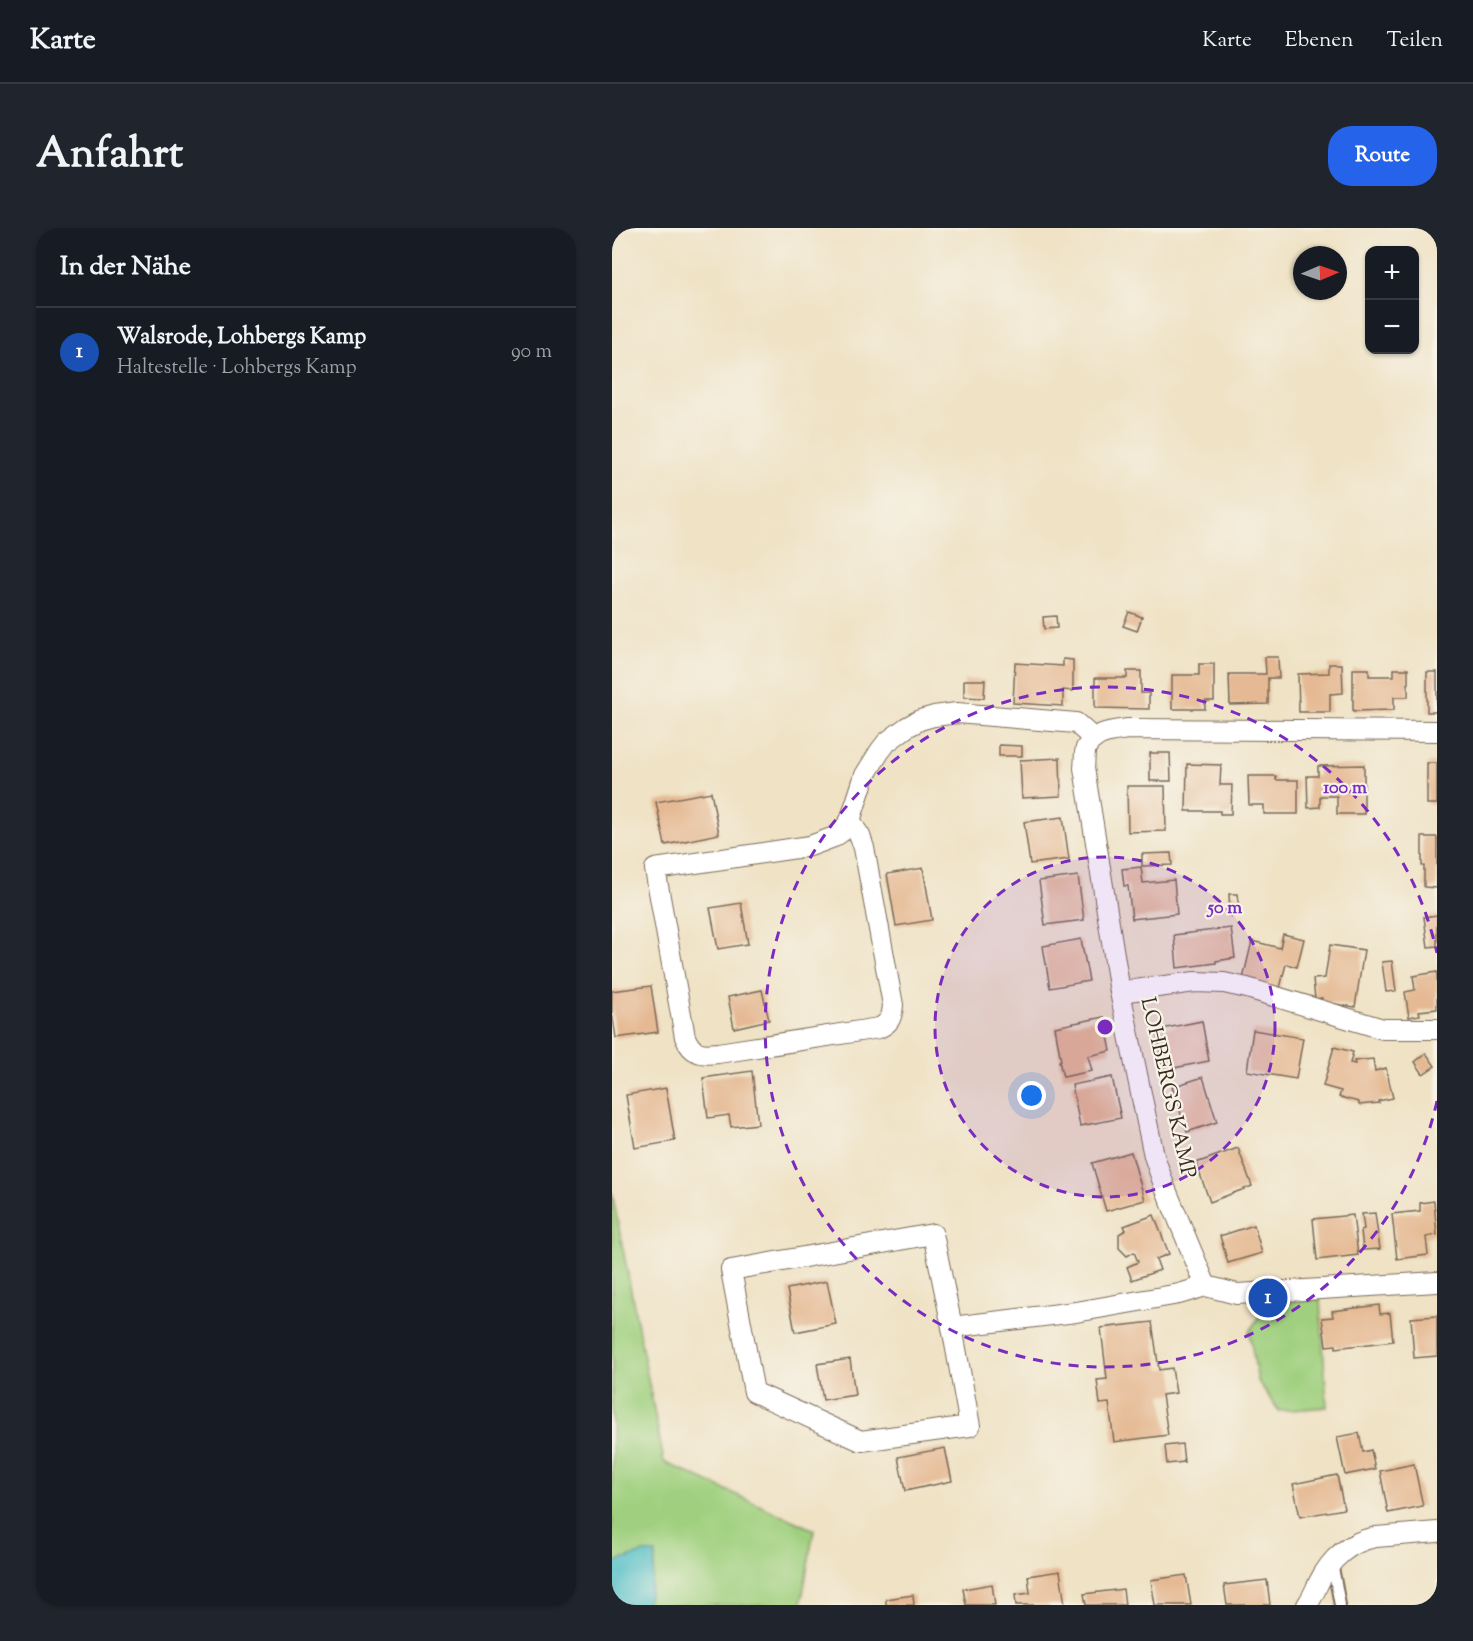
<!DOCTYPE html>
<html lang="de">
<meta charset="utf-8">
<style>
:root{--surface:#171b24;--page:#20242c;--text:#f1f3f6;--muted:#9ea1a6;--line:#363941;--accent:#2563eb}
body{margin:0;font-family:"Sorts Mill Goudy",serif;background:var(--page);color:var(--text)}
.controls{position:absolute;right:18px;top:18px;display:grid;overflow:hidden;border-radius:12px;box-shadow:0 2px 4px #0004}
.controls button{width:54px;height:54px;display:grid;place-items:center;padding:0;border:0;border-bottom:2px solid var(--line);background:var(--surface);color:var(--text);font:30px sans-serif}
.compass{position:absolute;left:681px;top:18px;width:54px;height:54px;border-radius:50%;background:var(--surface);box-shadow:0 2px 4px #0004;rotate:88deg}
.you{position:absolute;left:420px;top:868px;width:21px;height:21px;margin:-15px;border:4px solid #fff;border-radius:50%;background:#1a73e8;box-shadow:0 0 0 9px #1a73e833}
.badge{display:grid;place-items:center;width:39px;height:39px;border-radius:50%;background:var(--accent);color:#fff;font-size:20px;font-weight:700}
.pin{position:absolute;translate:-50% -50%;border:3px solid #fff;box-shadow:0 2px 6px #0006}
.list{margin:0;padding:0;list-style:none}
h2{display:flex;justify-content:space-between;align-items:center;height:78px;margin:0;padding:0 24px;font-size:26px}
h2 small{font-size:20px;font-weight:400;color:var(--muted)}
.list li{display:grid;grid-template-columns:39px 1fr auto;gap:18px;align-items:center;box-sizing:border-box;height:90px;padding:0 24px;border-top:2px solid var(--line)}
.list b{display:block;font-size:22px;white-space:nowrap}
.list p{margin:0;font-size:20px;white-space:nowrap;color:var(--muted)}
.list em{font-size:20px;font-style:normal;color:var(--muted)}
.map{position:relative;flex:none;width:825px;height:1377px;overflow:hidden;border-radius:24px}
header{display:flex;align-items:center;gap:36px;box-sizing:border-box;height:84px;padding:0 30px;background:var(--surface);border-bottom:2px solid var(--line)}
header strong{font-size:28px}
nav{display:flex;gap:33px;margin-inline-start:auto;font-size:21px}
.intro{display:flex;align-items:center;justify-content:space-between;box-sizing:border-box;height:144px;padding:0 36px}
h1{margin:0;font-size:42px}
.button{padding:15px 27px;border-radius:24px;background:var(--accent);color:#fff;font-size:21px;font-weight:700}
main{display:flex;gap:36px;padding:0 36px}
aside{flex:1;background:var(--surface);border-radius:24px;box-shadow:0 2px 4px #0004}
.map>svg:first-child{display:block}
.green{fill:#a0d07f;stroke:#6e7d4e;stroke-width:1.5}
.water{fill:#50bec6;stroke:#467472;stroke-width:1.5}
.building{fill:#e5b993}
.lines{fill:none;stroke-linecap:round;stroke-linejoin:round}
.lane-casing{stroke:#7a6a58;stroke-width:14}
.street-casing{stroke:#7a6a58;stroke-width:22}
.lane{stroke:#fff;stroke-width:10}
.street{stroke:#fff;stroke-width:20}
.ring{fill:none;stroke:#7b2cbf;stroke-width:3;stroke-dasharray:10 8}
.labels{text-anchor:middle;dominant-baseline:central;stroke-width:4.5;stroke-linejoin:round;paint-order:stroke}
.street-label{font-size:21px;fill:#3b2a1e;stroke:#f7f3e8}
.centre{fill:#7b2cbf;stroke:#f7f3e8;stroke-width:3}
.ring-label{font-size:18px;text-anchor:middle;font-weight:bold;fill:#7b2cbf;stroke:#f7f3e8;stroke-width:4.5;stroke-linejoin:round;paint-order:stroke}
</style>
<header>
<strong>Karte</strong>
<nav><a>Karte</a><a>Ebenen</a><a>Teilen</a></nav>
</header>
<div class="intro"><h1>Anfahrt</h1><a class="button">Route</a></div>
<main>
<aside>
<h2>In der Nähe<small></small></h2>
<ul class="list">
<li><span class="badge" style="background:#1a4fb4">1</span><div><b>Walsrode, Lohbergs Kamp</b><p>Haltestelle · Lohbergs Kamp</p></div><em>90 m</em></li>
</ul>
</aside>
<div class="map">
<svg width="825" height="1377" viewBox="0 0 825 1377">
<rect width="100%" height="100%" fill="#f7f3e8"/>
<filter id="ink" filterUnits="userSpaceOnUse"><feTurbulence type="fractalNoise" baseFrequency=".0167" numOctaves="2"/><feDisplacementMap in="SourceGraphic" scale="12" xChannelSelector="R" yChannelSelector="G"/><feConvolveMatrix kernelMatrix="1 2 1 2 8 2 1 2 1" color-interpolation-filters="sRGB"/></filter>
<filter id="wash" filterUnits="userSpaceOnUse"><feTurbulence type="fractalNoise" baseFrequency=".008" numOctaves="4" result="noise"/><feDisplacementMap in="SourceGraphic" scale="24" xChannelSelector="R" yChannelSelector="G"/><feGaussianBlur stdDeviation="1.35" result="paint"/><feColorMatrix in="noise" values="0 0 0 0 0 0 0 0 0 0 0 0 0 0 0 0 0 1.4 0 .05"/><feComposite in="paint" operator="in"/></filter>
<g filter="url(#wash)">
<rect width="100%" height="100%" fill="#efe2c5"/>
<g class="green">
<path d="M 0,964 L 52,1234 L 202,1302 L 189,1377 L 0,1377 Z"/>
<path d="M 708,1071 L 715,1179 L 667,1183 L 646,1153 L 637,1104 L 655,1076 Z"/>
</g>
<path class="water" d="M 31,1325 L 44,1325 C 41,1342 40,1360 34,1377 L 0,1377 L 0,1335 Z"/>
<g id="blocks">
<g class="building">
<path d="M 517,384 L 530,389 L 525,403 L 511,398 Z"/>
<path d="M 444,388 L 445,400 L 432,401 L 431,389 Z"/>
<path d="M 653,429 L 666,429 L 667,450 L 656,450 L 656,476 L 618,477 L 617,446 L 654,446 Z"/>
<path d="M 451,431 L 461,432 L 461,463 L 451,462 L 451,478 L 401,475 L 403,435 L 451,438 Z"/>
<path d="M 587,436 L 602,436 L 602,473 L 593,473 L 593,481 L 560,481 L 560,447 L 587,447 Z"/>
<path d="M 717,436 L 730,436 L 731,465 L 718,466 L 718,484 L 687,484 L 686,446 L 717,445 Z"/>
<path d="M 741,441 L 757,441 L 757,448 L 782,448 L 782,441 L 796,441 L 796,469 L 782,469 L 782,482 L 741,483 Z"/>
<path d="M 515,443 L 529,443 L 529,465 L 537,465 L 537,481 L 483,480 L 483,450 L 515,450 Z"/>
<rect x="815" y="444" width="10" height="40"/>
<path d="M 352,452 L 373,452 L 372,470 L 352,469 Z"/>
<path d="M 387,517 L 410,518 L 410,528 L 387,528 Z"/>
<path d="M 538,525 L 558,525 L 559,553 L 538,553 Z"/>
<path d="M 448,530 L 449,568 L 410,570 L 408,532 Z"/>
<rect x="815" y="535" width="10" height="41"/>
<path d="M 575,536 L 609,537 L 608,557 L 620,557 L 619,586 L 608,586 L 608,583 L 574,583 Z"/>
<path d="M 752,537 L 752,586 L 725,586 L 725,568 L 708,568 L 708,579 L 696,580 L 695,548 L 706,548 L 706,538 Z"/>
<path d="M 636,548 L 664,548 L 664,552 L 686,552 L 686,586 L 652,586 L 652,577 L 637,577 Z"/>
<path d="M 515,558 L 553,558 L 554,603 L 516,604 Z"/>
<path d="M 99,564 L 107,606 L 53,617 L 44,574 Z"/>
<path d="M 451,589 L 457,631 L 418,636 L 412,594 Z"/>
<path d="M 810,609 L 825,609 L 825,660 L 812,659 L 812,638 L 810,638 Z"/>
<path d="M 559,625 L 560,637 L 530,638 L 530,626 Z"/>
<path d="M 529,639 L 531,655 L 562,652 L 565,686 L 520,691 L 516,658 L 512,658 L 510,641 Z"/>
<path d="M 311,640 L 320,692 L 284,698 L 275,646 Z"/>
<path d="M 466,648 L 472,692 L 433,697 L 427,653 Z"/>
<path d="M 617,666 L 625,666 L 627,681 L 618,682 Z"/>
<path d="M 129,675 L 136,716 L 106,721 L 98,680 Z"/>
<path d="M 825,687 L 825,718 L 816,719 L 812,689 Z"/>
<path d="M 619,700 L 623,730 L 604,733 L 604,735 L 565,740 L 562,707 Z"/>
<path d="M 671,706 L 692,711 L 685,739 L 674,736 L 668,760 L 631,751 L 640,713 L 668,720 Z"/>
<path d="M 469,711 L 477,753 L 438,760 L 431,718 Z"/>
<path d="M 718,717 L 752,722 L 743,779 L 709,774 L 710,770 L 703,771 L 701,751 L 713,750 Z"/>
<path d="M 780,733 L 784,763 L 774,764 L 770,734 Z"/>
<path d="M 825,744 L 825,781 L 807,783 L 808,787 L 797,789 L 793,764 L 803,762 L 801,748 Z"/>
<path d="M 39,758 L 46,804 L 4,810 L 0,783 L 0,763 Z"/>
<path d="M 150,762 L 157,792 L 122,800 L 116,769 Z"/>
<path d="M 492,789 L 499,823 L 476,828 L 480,843 L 451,849 L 447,833 L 449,833 L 443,799 Z"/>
<path d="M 590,793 L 597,833 L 552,842 L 544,802 Z"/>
<path d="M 641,802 L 691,810 L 684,851 L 635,843 Z"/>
<path d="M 722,819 L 741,824 L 738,835 L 743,836 L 742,833 L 761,831 L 763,843 L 774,840 L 781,870 L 766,873 L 767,875 L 747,877 L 747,874 L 727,869 L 729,863 L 711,858 Z"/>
<path d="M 814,825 L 823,838 L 811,846 L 803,834 Z"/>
<path d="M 140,843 L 146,896 L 119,899 L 117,887 L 96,890 L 91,850 Z"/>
<path d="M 500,849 L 509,890 L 468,898 L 460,857 Z"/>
<path d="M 591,849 L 605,894 L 575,904 L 560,859 Z"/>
<path d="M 54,860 L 63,913 L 23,920 L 14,867 Z"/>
<path d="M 626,920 L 640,958 L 598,974 L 584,935 Z"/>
<path d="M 519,924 L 533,972 L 494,983 L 480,935 Z"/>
<path d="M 822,973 L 825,1007 L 814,1009 L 816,1027 L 785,1031 L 780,986 L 808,983 L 808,975 Z"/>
<path d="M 763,985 L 768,1021 L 751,1022 L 749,1002 L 752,1001 L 750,986 Z"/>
<path d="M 542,987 L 557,1026 L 544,1031 L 548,1042 L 520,1052 L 515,1039 L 526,1034 L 522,1024 L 515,1028 L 507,1020 L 507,1006 L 514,1002 L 512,998 Z"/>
<path d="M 741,987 L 746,1027 L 705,1032 L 701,991 Z"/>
<path d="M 642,997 L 650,1025 L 616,1035 L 608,1008 Z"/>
<path d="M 215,1053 L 224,1096 L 183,1104 L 175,1061 Z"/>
<path d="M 767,1077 L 768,1086 L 778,1085 L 781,1113 L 724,1120 L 724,1117 L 714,1118 L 710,1090 L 721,1089 L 720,1083 Z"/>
<path d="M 825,1088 L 825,1128 L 802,1130 L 799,1090 Z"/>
<path d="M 540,1094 L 547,1142 L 560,1140 L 564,1165 L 550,1167 L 556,1207 L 502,1214 L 497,1175 L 488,1176 L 485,1152 L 495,1151 L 489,1100 Z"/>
<path d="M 238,1131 L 243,1167 L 211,1172 L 205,1136 Z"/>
<path d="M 747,1205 L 751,1224 L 759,1222 L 763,1241 L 733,1247 L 725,1209 Z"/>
<path d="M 570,1216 L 572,1234 L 555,1236 L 553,1218 Z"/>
<path d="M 333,1220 L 340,1253 L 293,1263 L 286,1229 Z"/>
<path d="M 802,1236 L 811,1278 L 776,1285 L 768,1243 Z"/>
<path d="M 725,1247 L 732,1281 L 688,1289 L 681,1256 Z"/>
<path d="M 448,1343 L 453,1377 L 404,1377 L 403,1367 L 418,1365 L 416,1348 Z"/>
<path d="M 574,1347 L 579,1377 L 543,1377 L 539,1352 Z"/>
<path d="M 655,1352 L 658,1377 L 615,1377 L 612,1357 Z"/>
<path d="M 380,1356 L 383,1377 L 354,1377 L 351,1361 Z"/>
<path d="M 511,1361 L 513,1377 L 474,1377 L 472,1366 Z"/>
<path d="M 301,1367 L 302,1377 L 274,1377 L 274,1371 Z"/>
</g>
</g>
</g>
<g filter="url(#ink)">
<use href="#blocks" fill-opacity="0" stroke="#7a6a58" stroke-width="1.5"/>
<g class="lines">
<defs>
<path id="lane" d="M 720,1334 L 728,1377"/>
<g id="street">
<path d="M 238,593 L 248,608 L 252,620 L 281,777 C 280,789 278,795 267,800 L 106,825 C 89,827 80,826 73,809 L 43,641 L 198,618 L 222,609 L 229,604 L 238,593 L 253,547 L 268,523 L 275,514 L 295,499 L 308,492 L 322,488 L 345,485 L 464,495 L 482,511"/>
<path d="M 508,764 L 583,754 L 612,755 L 635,760 L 771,801 L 825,801"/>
<path d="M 321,1006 L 340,1099 L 358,1198 L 249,1213 L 142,1164 L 119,1042 Z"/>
<path d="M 594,1058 L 552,957 L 542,928 L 508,764 L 472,540 C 473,534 472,525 474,520 C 482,504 501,503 516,501 L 825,503"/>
<path d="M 594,1058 L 625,1066 L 825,1054"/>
<path d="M 340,1099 L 464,1084 L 567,1066 L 594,1058"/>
<path d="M 695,1377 C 700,1370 703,1363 706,1356 C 718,1331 737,1314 764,1309 L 825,1304"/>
</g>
</defs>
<use href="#lane" class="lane-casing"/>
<use href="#street" class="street-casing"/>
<use href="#lane" class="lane"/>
<use href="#street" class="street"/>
</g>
</g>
<circle cx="493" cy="799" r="170" fill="#7b2cbf" fill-opacity=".12"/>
<g class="ring">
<circle cx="493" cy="799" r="170"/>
<path d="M825 873A340 340 0 1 1 825 725"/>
</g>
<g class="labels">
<g class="street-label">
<text transform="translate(555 860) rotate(77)">LOHBERGS KAMP</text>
</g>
</g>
<circle cx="493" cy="799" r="9" class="centre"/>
<g class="ring-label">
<text x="733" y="565">100 m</text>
<text x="613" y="685">50 m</text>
</g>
</svg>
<div class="controls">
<button>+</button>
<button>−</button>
</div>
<svg class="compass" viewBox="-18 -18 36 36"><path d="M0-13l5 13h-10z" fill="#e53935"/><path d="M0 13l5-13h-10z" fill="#9ea1a6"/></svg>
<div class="you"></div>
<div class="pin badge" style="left:656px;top:1070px;background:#1a4fb4">1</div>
</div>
</main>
